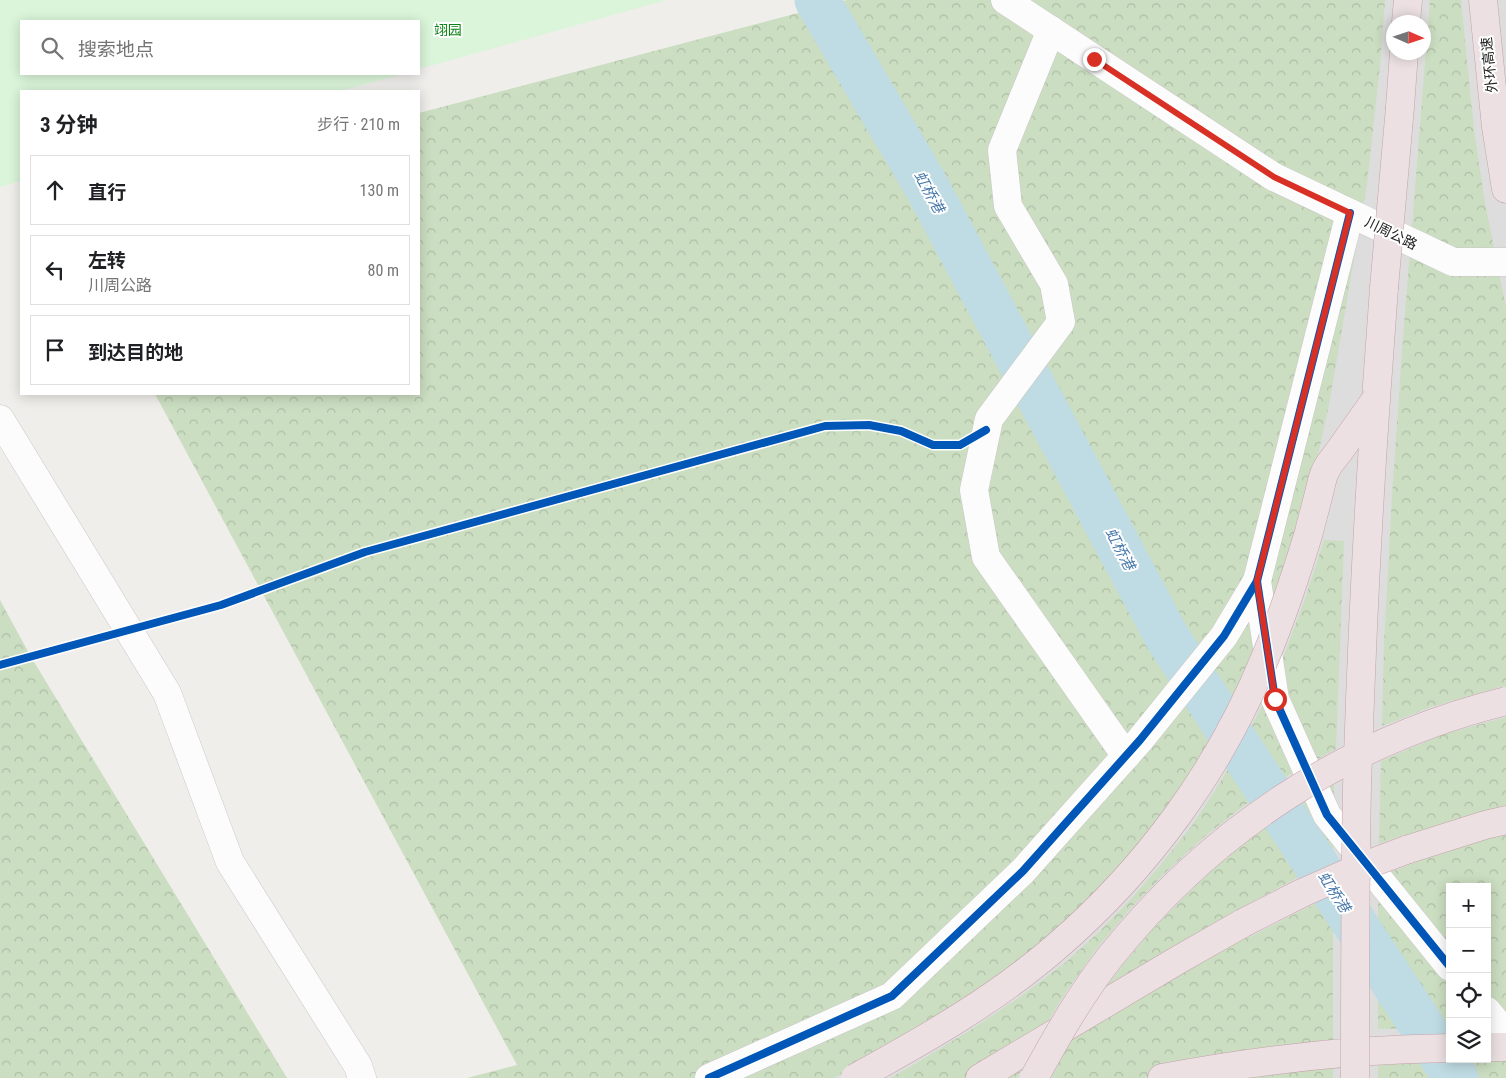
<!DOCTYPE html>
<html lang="zh">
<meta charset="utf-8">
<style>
:root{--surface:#fff;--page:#f2f2f2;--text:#202124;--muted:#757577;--line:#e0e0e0}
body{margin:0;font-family:"Roboto Condensed","Noto Sans SC",sans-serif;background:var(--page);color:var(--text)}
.controls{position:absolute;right:15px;bottom:15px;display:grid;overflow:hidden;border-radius:0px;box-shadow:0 2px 12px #0003}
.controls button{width:45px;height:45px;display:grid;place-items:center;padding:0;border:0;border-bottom:1px solid var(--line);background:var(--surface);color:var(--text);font:25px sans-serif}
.compass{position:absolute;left:1386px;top:15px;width:45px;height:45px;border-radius:50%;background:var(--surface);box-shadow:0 2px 12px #0003;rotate:93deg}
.stop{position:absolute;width:15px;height:15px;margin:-11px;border:4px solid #d93025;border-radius:50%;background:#fff}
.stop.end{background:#d93025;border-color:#fff;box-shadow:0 1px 5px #0008}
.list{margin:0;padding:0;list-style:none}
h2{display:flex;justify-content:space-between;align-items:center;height:65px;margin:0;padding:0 20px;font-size:21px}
h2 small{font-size:16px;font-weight:400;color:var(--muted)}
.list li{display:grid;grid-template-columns:32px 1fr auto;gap:15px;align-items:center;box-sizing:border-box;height:70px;margin:0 10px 10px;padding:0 10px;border:1px solid var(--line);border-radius:0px}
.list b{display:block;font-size:19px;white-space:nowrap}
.list p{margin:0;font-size:16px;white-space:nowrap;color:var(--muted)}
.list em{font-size:16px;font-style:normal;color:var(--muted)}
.icon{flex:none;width:28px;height:28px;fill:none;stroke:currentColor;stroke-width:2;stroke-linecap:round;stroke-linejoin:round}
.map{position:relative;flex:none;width:1506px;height:1078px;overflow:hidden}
.search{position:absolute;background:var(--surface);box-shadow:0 2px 12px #0003;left:20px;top:20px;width:400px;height:55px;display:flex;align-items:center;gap:12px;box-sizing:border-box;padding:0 18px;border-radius:0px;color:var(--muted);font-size:19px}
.panel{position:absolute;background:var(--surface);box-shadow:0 2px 12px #0003;left:20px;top:90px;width:400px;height:305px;border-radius:0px}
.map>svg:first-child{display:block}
.forest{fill:url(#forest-crowns);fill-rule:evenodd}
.park{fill:#daf5da}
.pier{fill:#dedddd;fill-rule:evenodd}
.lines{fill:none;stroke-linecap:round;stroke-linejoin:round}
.river{stroke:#bfdbe3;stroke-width:45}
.minor-casing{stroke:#c9c8c7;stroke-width:29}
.highway-casing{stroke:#c5a2ac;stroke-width:29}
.minor{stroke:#fdfcfc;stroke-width:28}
.highway{stroke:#ece0e2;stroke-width:28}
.highway-bridge-casing{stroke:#c5a2ac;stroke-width:29;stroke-linecap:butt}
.highway-bridge{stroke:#ece0e2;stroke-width:28}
.cycleway-casing{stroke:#fff;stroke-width:11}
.cycleway{stroke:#0057b8;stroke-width:8}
.route{stroke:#d93025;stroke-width:6}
.labels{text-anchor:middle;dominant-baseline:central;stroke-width:4;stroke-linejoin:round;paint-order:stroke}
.park-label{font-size:14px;fill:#0c8416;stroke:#fff}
.street-label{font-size:14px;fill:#222;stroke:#fff}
.water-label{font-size:15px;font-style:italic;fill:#4a7aab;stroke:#fff}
</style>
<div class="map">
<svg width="1506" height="1078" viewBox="0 0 1506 1078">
<defs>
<pattern id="forest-crowns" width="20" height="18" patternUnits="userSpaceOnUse" patternTransform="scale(1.25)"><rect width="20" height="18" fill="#cbdec1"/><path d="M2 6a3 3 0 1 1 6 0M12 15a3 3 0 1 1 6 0" fill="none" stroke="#aebea6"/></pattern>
</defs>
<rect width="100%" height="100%" fill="#f0eeeb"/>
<g class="forest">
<path d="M 847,0 L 1506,0 L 1506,1078 L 467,1078 L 517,1065 L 155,394 L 419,394 L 419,113 ZM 1394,22 L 1424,22 L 1424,52 L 1394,52 ZM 1450,887 L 1487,887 L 1487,1059 L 1450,1059 Z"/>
<path d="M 0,600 L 31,657 L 287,1078 L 0,1078 Z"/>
</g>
<path class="park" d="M 0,0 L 667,0 L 419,69 L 419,21 L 21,21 L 21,74 L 403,74 L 340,91 L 21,91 L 21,181 L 0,187 Z"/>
<g class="pier">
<path d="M 1385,0 L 1430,0 L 1402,351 L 1392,497 L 1384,643 L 1382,726 L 1431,707 L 1503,686 L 1506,701 L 1506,717 L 1441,735 L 1381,761 L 1379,844 L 1401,836 L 1411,864 L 1378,877 L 1378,1029 L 1450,1027 L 1450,1057 L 1378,1060 L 1378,1078 L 1333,1078 L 1333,896 L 1308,907 L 1250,937 L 1237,910 L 1295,879 L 1333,863 L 1334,784 L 1305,801 L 1263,829 L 1223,860 L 1186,895 L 1152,930 L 1121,967 L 1093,1006 L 1067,1048 L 1051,1078 L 1017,1078 L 1041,1032 L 1068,989 L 1097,948 L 1130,909 L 1165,873 L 1204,837 L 1245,805 L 1289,775 L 1336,749 L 1344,541 L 1324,540 L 1304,602 L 1280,666 L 1261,708 L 1240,749 L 1216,789 L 1191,827 L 1162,863 L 1132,898 L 1100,931 L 1066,962 L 1020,997 L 972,1029 L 913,1065 L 890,1078 L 834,1078 L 900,1042 L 1004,976 L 1113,880 L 1194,774 L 1256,656 L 1315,469 L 1329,405 L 1367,184 L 1380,66 ZM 1394,22 L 1424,22 L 1424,52 L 1394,52 Z"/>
<path d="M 1461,0 L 1506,0 L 1506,307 L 1485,203 L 1474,130 Z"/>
</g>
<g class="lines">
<path class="river" d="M 817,0 L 928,189 L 1167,637 L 1456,1078"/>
<defs>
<g id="minor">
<path d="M 1005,0 L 1274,177 L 1453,262 L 1506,262"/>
<path d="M 1051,30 L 1002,150 L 1008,206 L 1054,284 L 1061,322 L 989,419 L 974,490 L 986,557 L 1126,756"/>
<path d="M 1350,213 L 1257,581 L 1275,699 L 1327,815 L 1450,967"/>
<path d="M 0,419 L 167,693 L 230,862 L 358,1066 L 362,1078"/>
<path d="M 1487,1011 L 1506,1034"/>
<path d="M 709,1078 L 892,996 L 1023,871 L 1140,740 L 1224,636 L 1257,581"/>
</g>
<g id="highway">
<path d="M 1483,0 L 1496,127 L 1506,189"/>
<path d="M 1406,22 L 1408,0"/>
<path d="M 1400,107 L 1404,52"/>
<path d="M 1376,399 L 1384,288"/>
<path d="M 1406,850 L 1485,825 L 1506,820"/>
<path d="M 1487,1047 L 1506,1047"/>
<path d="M 980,1078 L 1178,960 L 1243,923"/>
<path d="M 1162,1078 C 1257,1060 1353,1049 1450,1048"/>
</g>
</defs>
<use href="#minor" class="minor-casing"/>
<use href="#highway" class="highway-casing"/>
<use href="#minor" class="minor"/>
<use href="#highway" class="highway"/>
<defs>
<g id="highway-bridge">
<path d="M 1384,288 L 1400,107"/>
<path d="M 1243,923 L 1302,893 L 1361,867 L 1406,850"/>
<path d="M 855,1078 C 924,1040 995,1000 1056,947 C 1147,869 1220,769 1265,658 C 1282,617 1296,575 1309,532 C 1312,519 1316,506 1319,493 C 1321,486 1322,478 1325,472 C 1328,464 1335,457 1340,450 C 1352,433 1364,416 1376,399"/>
<path d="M 1034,1078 C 1057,1036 1081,994 1110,957 C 1212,829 1348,740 1506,701"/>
<path d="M 1355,1078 C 1355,981 1355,884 1357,787 C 1361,658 1367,528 1376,399"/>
</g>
</defs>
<use href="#highway-bridge" class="highway-bridge-casing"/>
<use href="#highway-bridge" class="highway-bridge"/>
<defs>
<g id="cycleway">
<path d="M 1350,213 L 1257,581 L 1275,699 L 1327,815 L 1450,967"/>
<path d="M 0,665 L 221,605 L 365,552 L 825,426 L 869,425 L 901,431 L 933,445 L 960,445 L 986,430"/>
<path d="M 709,1078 L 892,996 L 1023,871 L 1140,740 L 1224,636 L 1257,581"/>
</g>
</defs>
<use href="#cycleway" class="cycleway-casing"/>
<use href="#cycleway" class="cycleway"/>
</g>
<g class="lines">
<path class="route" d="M 1094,59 L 1274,177 L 1350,213 L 1257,581 L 1275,699"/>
</g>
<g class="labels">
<g class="park-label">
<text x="448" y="30">翊园</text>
</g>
<g class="street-label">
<text transform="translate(1489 65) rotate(-96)">外环高速</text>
<text transform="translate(1391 233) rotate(26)">川周公路</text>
</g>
<g class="water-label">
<text transform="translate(929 192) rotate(61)">虹桥港</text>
<text transform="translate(1120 549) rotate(62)">虹桥港</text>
<text transform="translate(1334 892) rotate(57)">虹桥港</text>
</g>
</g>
</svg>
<div class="controls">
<button>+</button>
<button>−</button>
<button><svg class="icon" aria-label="locate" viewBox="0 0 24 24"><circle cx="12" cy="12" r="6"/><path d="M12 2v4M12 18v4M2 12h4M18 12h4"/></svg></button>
<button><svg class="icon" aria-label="layers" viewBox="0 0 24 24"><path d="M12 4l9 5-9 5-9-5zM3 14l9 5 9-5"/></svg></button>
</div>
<svg class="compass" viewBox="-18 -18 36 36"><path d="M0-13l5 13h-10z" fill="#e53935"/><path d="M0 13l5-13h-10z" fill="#757577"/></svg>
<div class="stop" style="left:1275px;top:699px"></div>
<div class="stop end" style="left:1094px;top:59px"></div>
<div class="search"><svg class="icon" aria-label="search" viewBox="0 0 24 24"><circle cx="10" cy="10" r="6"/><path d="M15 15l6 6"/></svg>搜索地点</div>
<section class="panel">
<h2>3 分钟<small>步行 · 210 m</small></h2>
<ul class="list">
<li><svg class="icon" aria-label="ahead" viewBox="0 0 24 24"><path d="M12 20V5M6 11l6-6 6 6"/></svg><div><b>直行</b></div><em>130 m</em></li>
<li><svg class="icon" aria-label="left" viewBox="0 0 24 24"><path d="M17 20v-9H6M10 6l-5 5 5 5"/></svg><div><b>左转</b><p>川周公路</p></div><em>80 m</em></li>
<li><svg class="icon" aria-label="arrive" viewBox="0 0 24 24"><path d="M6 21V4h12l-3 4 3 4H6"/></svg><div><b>到达目的地</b></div></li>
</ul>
</section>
</div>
